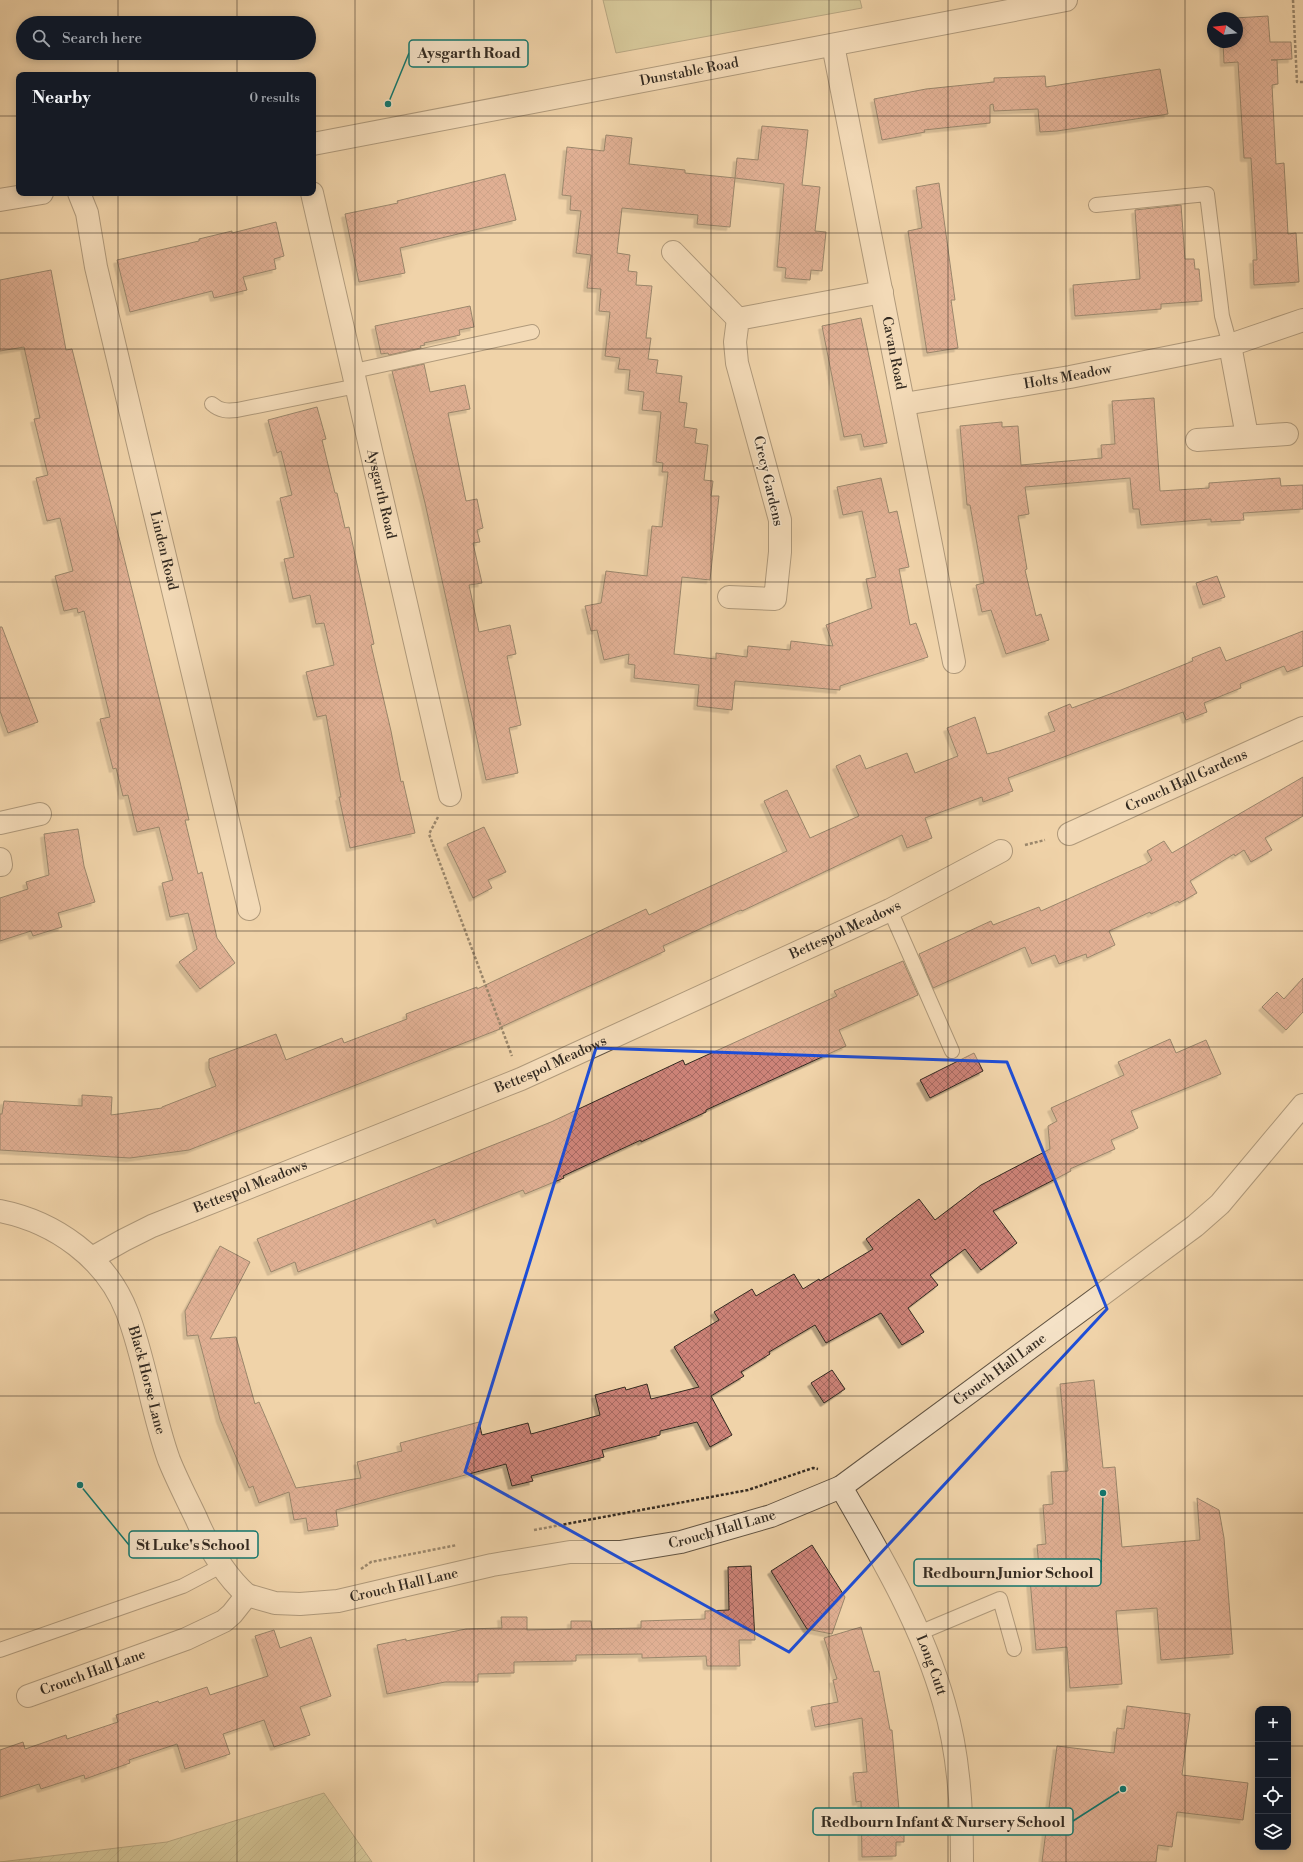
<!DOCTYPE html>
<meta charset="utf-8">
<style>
:root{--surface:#171b24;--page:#242831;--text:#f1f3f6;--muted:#9ea1a6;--line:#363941}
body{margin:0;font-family:"Libre Bodoni",serif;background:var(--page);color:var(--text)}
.controls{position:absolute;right:12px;bottom:12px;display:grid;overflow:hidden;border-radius:8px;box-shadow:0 2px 10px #0003}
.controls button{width:36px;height:36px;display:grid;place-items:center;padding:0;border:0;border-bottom:1px solid var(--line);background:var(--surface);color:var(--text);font:20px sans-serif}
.compass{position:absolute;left:1207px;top:12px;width:36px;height:36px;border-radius:50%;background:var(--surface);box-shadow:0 2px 10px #0003;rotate:285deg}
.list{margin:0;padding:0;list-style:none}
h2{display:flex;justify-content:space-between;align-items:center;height:52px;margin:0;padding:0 16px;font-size:17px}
h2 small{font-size:13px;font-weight:400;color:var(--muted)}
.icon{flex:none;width:22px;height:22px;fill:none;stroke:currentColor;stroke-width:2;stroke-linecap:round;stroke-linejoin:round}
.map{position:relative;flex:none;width:1303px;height:1862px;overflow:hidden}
.search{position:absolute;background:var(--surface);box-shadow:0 2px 10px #0003;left:16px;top:16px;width:300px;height:44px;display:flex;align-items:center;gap:10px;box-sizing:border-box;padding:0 14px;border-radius:22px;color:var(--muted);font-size:15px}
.panel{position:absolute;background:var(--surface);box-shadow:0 2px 10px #0003;left:16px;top:72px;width:300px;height:124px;border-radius:8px}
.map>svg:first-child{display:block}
.grass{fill:#b9bc89;stroke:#767355}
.garden{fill:url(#garden-furrows);stroke:#767355}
.building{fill:url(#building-cross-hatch);stroke:#332a21;filter:url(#shadow)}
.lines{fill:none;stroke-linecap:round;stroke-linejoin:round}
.lane-casing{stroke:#625443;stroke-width:16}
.street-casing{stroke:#625443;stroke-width:24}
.path{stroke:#332a21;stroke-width:2.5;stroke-dasharray:3 2;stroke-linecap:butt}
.lane{stroke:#f5e2c7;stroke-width:14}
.street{stroke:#f5e2c7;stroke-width:22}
.marked{fill:none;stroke:#1d4ed8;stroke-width:3;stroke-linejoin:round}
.grid{fill:none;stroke:#332a21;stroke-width:1;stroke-opacity:0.55}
.labels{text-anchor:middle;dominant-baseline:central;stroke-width:3;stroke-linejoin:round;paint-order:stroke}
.street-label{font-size:14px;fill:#332a21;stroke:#f5e2c7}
.leader{fill:none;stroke:#0f766e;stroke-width:1.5}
.callout-dot{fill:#0f766e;stroke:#f5e2c7;stroke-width:1.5}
.callout{fill:#f5e2c7;stroke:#0f766e;stroke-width:1.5}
.callout-label{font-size:15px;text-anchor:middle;font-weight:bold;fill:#332a21}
</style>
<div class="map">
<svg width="1303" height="1862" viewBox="0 0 1303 1862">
<defs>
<pattern id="garden-furrows" width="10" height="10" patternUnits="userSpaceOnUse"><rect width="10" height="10" fill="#b9bc89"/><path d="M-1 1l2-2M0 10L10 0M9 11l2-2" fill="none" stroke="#979970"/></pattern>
<pattern id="building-cross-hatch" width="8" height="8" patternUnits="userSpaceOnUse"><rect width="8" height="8" fill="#cd8378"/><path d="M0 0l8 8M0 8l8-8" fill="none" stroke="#a76b62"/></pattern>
<filter id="shadow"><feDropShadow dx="-3.5" dy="3.5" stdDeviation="0" flood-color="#0004"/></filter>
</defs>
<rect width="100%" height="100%" fill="#f0d3a9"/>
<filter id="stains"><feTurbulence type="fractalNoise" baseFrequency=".005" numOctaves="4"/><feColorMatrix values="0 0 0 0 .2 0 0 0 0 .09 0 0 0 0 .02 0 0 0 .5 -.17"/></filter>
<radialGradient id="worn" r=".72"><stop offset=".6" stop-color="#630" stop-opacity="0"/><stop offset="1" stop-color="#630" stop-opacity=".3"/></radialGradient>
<path class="grass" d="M 603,0 L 860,0 L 862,8 L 616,53 Z"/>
<path class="garden" d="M 324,1793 L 372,1862 L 0,1862 L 167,1842 Z"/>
<g class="building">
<path d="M 1268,16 L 1270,42 L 1291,42 L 1292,59 L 1271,60 L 1277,60 L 1278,84 L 1272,85 L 1276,164 L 1284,163 L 1288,234 L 1296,233 L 1299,282 L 1254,285 L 1253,260 L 1257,260 L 1251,158 L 1244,158 L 1238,62 L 1224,63 L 1223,42 L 1237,42 L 1237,18 L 1235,18 Z"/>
<path d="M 1160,69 L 1168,114 L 1057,131 L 1040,132 L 1038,109 L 994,111 L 993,104 L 990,105 L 990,123 L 924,130 L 925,132 L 882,140 L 874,99 L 926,89 L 994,82 L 994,78 L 1045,76 L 1046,87 Z"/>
<path d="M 762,126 L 808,130 L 802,185 L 820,187 L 815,231 L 826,232 L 822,271 L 811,270 L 810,280 L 785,278 L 786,268 L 777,267 L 784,184 L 735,178 L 737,158 L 758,160 Z"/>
<path d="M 606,135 L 632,138 L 629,164 L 685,170 L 685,173 L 735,178 L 730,227 L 697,224 L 698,215 L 622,208 L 617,253 L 630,255 L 628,271 L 637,272 L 636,285 L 652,286 L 646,338 L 651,338 L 648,359 L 658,360 L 656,373 L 682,376 L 679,402 L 687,403 L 684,427 L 697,429 L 695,443 L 708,445 L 704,480 L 713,481 L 711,496 L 719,496 L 710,580 L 682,577 L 674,654 L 716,659 L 716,653 L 747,657 L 748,646 L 790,650 L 791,641 L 833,646 L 826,625 L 872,608 L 866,579 L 876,577 L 862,511 L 843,515 L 837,487 L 881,478 L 889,513 L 897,511 L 909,567 L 899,569 L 910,625 L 916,623 L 928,657 L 840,686 L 840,690 L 735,681 L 732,710 L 697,706 L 699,685 L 634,678 L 635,665 L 628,664 L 629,654 L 604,660 L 597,630 L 591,631 L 585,606 L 601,603 L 606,571 L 647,576 L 652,526 L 662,527 L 668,472 L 662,472 L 663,463 L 656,462 L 661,412 L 642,410 L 644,392 L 628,390 L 630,370 L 618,369 L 620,358 L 605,356 L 610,312 L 599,311 L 601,289 L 587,288 L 591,255 L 576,253 L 581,211 L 570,210 L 571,196 L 562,195 L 567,147 L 604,151 Z"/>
<path d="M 505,174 L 516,220 L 400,248 L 405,273 L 359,282 L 345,214 L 398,203 L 397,201 Z"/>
<path d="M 939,183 L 955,300 L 951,300 L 958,348 L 927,353 L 908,231 L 922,228 L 916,187 Z"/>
<path d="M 1181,205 L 1185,259 L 1194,259 L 1195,269 L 1199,269 L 1202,301 L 1161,304 L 1161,309 L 1075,316 L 1073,285 L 1140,279 L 1135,210 Z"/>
<path d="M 276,222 L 284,256 L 274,259 L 276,269 L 243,277 L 247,290 L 214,298 L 212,291 L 130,312 L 117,260 L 199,241 L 199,239 L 232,231 L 232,233 Z"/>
<path d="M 51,270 L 66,350 L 72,349 L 180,782 L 189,820 L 185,820 L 198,874 L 202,872 L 217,938 L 235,963 L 200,989 L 179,962 L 197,949 L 188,913 L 170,917 L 162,883 L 173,880 L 159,827 L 137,832 L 128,795 L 123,796 L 116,768 L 113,769 L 100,719 L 110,717 L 84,611 L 78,613 L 77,608 L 64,611 L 55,576 L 73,571 L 60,518 L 47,521 L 36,478 L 48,475 L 34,419 L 40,418 L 24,347 L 0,351 L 0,280 Z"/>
<path d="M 470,306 L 474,327 L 459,330 L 460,335 L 424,343 L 425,345 L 420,346 L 421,348 L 389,355 L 388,353 L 381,354 L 375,326 Z"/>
<path d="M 861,318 L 887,443 L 864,447 L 861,434 L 844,437 L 822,326 Z"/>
<path d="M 424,364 L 430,392 L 465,385 L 470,409 L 448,413 L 466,501 L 477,499 L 483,528 L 477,530 L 480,542 L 473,543 L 482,583 L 469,585 L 479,632 L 510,625 L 516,654 L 507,656 L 521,725 L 509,728 L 518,773 L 486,780 L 425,503 L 392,371 Z"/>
<path d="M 1154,398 L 1160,491 L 1209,488 L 1209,483 L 1280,478 L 1281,486 L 1303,485 L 1303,509 L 1243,513 L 1244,520 L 1211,522 L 1211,519 L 1141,525 L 1139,509 L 1133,509 L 1130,478 L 1025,487 L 1029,514 L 1018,516 L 1027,569 L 1025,570 L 1036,616 L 1041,614 L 1049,640 L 1006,654 L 991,610 L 982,612 L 976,585 L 984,583 L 970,505 L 967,505 L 960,426 L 1002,422 L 1002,427 L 1018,426 L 1021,465 L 1102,458 L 1101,445 L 1115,444 L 1112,401 Z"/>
<path d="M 317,407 L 326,439 L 322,440 L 335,493 L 337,493 L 345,528 L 349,527 L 374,644 L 371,645 L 391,731 L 401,782 L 403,781 L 415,833 L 350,848 L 339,797 L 341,797 L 326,715 L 317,717 L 306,672 L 334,665 L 324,623 L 316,624 L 310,595 L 293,599 L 284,559 L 294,557 L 280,498 L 292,495 L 281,451 L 277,453 L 268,420 Z"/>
<path d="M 1217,576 L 1225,597 L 1203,605 L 1196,583 Z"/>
<path d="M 0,627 L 2,627 L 38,722 L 8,733 L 0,711 Z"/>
<path d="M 1303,631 L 1303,666 L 1287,672 L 1284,666 L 1240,684 L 1241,688 L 1204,703 L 1207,712 L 1186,720 L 1183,712 L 1008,778 L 1013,791 L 983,802 L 982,797 L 925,818 L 932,838 L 907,848 L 902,835 L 742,911 L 741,910 L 663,946 L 665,951 L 499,1028 L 500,1029 L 189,1150 L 130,1158 L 0,1150 L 0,1114 L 2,1114 L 4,1101 L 82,1106 L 82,1095 L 112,1097 L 111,1115 L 162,1108 L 162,1107 L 216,1086 L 209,1068 L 209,1059 L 276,1034 L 286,1060 L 342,1038 L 344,1043 L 407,1019 L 406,1014 L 477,987 L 477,989 L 646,909 L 649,915 L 685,898 L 787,851 L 764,801 L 787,790 L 810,838 L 859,816 L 836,766 L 860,755 L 866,769 L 907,753 L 915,773 L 958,756 L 947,728 L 975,717 L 987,754 L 999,751 L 1055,731 L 1048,713 L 1070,704 L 1072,708 L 1121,690 L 1193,661 L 1192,658 L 1220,647 L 1226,661 Z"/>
<path d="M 1303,777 L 1303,816 L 1265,838 L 1272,850 L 1251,862 L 1244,850 L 1235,856 L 1234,854 L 1190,881 L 1197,893 L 1179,903 L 1178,901 L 1151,914 L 1150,912 L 1109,931 L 1115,945 L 1087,958 L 1086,954 L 1059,964 L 1055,955 L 1032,964 L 1025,947 L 933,988 L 919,954 L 991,921 L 993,925 L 1039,907 L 1041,911 L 1146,864 L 1152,860 L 1147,851 L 1164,841 L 1172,853 Z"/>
<path d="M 484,827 L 506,872 L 488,880 L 492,888 L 473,898 L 447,844 Z"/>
<path d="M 78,829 L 84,866 L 95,902 L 58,913 L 62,927 L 33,936 L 31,931 L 0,941 L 0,898 L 28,889 L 26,882 L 49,875 L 44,834 Z"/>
<path d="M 903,961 L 918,995 L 839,1030 L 846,1046 L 706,1110 L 706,1112 L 641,1142 L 641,1140 L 563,1176 L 564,1178 L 525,1194 L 523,1190 L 437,1224 L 435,1219 L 298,1272 L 295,1262 L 271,1272 L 257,1239 L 551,1122 L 683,1060 L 685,1065 L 837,996 L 834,991 Z"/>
<path d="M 1303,978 L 1303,1012 L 1286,1030 L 1262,1007 L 1277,992 L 1284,999 Z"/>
<path d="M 1170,1039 L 1176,1053 L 1206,1040 L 1221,1074 L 1131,1111 L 1138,1128 L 1111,1140 L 1115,1149 L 1070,1169 L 1071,1171 L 993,1211 L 1017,1243 L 981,1270 L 965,1249 L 930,1275 L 938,1285 L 908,1308 L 924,1332 L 902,1345 L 881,1313 L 826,1343 L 815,1325 L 769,1352 L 770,1354 L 741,1372 L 744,1376 L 711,1396 L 732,1435 L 710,1447 L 697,1422 L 660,1431 L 660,1435 L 602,1450 L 604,1457 L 531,1476 L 533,1481 L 512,1486 L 506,1464 L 336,1510 L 338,1526 L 308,1531 L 306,1518 L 294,1520 L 289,1492 L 259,1503 L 253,1486 L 249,1488 L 220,1419 L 198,1335 L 187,1336 L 185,1311 L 220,1246 L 250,1262 L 210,1339 L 236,1337 L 255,1404 L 259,1402 L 296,1488 L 361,1478 L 357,1462 L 402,1451 L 400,1443 L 479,1422 L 482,1435 L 528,1423 L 531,1434 L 600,1415 L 595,1395 L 625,1387 L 626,1390 L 647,1384 L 651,1399 L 699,1387 L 674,1347 L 719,1320 L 714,1312 L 752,1289 L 756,1296 L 794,1274 L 803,1289 L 819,1279 L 820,1281 L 873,1249 L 866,1239 L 919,1199 L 935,1220 L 981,1185 L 1050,1149 L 1048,1126 L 1057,1121 L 1051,1108 L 1124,1075 L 1118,1062 Z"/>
<path d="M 974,1053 L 983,1071 L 930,1098 L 920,1080 Z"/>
<path d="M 832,1370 L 845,1389 L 824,1403 L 811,1383 Z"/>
<path d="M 1094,1380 L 1103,1468 L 1115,1467 L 1122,1547 L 1200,1540 L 1197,1498 L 1219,1510 L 1224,1538 L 1233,1654 L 1161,1660 L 1157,1608 L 1116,1611 L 1122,1684 L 1070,1688 L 1067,1647 L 1036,1650 L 1029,1567 L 1039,1567 L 1037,1545 L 1046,1544 L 1043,1505 L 1053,1504 L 1051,1472 L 1068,1471 L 1060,1384 Z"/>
<path d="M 812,1545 L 845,1597 L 832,1634 L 807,1629 L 771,1571 Z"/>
<path d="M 751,1566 L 755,1640 L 739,1640 L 740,1666 L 707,1666 L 706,1656 L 642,1658 L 642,1654 L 576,1655 L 576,1661 L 514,1662 L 514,1673 L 478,1674 L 478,1682 L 445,1682 L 387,1694 L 377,1645 L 406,1639 L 406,1641 L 466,1629 L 502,1628 L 501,1617 L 527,1617 L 527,1630 L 571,1629 L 571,1621 L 591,1621 L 592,1629 L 641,1628 L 641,1621 L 705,1619 L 705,1611 L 729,1610 L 728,1567 Z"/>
<path d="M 861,1627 L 874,1672 L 879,1671 L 890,1730 L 892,1730 L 899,1810 L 904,1810 L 904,1842 L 896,1842 L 896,1856 L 862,1857 L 861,1801 L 856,1802 L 853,1773 L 867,1772 L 862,1718 L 815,1727 L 811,1707 L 838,1702 L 833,1680 L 837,1679 L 824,1638 Z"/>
<path d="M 274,1630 L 280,1648 L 311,1637 L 331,1696 L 300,1707 L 310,1735 L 274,1747 L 264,1720 L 223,1734 L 230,1754 L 185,1769 L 177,1744 L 129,1760 L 130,1763 L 85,1779 L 84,1775 L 41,1789 L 39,1784 L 0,1797 L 0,1750 L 23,1742 L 25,1749 L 66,1735 L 67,1739 L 118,1722 L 116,1715 L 158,1701 L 159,1703 L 207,1687 L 210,1695 L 268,1676 L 255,1636 Z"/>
<path d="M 1127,1706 L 1190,1714 L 1182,1775 L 1248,1783 L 1243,1820 L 1177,1812 L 1172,1847 L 1158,1845 L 1156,1862 L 1042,1862 L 1057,1746 L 1114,1753 L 1117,1728 L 1124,1729 Z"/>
</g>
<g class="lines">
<defs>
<g id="lane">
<path d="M 1096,205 L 1207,194 L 1222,316 L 1230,345"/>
<path d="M 354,371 L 532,332"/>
<path d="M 212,404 C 220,411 227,411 237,410 L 357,386"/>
<path d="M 890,910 L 952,1051"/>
<path d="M 919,1633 L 1000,1599 L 1014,1649"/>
<path d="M 0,1650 L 183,1586 L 221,1566"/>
</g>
<g id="street">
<path id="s1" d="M 833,45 L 954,662"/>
<path id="s2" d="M 313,144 L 1066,0"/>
<path id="s3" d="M 79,193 L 87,213 L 96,267 L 249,909"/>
<path id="s4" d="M 312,193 L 450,795"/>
<path d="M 0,200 L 42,193"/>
<path d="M 673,252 L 738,319"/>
<path d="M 1230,345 L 1247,436"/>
<path id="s5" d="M 904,404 L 1070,377 L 1230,345 L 1303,320"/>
<path d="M 1197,440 L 1287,434"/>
<path d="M 729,597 L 775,599 L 780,552 L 780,520 L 737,363 L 735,342 L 738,319 L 882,292"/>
<path d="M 0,823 L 40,814"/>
<path id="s6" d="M 1069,834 L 1303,728"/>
<path d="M 0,859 L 1,865"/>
<path id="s7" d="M 0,1211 C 55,1222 106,1258 127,1312 C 145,1359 152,1413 169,1460 C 177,1480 187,1499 196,1518 C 208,1546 223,1574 247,1595"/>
<path id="s8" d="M 92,1258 L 124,1240 L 152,1226 L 521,1079 L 890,910 L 1001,851"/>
<path id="s9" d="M 841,1487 C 881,1556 922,1625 944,1703 C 959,1754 962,1809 962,1862"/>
<path id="s10" d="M 28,1696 L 186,1639 L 224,1621 L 232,1614 L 247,1595 L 275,1603 L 300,1604 L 338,1601 L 492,1565 L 570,1552 L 620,1552 L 681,1542 L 771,1516 L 841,1487 L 1195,1226 L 1220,1204 L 1303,1105"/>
</g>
</defs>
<use href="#lane" class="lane-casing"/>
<use href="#street" class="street-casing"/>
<g class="path">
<path d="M 1293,0 L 1297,82 L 1303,82"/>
<path d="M 438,817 L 429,834 L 512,1056"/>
<path d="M 1025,845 L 1045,840"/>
<path d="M 534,1530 L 748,1490 L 813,1468 L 818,1469"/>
<path d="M 361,1569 L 371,1562 L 457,1545"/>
</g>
<use href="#lane" class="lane"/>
<use href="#street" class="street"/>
</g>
<path d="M0 0H1303V1862H0ZM 596,1048 L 1007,1062 L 1107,1309 L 789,1652 L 465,1472 Z" fill="#f0d3a9" fill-opacity=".55" fill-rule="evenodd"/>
<path class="marked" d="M 596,1048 L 1007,1062 L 1107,1309 L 789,1652 L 465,1472 Z"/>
<path class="grid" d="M 118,0 L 118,23M 237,0 L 237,23M 355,0 L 355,1862M 474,0 L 474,1862M 592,0 L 592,1862M 711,0 L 711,1862M 829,0 L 829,1862M 948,0 L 948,1862M 1066,0 L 1066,1862M 1185,0 L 1185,1862M 118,53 L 118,75M 237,53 L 237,75M 0,116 L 19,116M 313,116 L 1303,116M 118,193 L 118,1862M 237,193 L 237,1862M 0,233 L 1303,233M 0,349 L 1303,349M 0,466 L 1303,466M 0,582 L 1303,582M 0,698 L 1303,698M 0,815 L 1303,815M 0,931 L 1303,931M 0,1047 L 1303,1047M 0,1164 L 1303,1164M 0,1280 L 1303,1280M 0,1396 L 1303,1396M 0,1513 L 1303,1513M 0,1629 L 1303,1629M 0,1746 L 1258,1746M 1288,1746 L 1303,1746"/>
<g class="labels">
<g class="street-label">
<text stroke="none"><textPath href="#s2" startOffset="383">Dunstable Road</textPath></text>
<text stroke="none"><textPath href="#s1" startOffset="314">Cavan Road</textPath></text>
<text stroke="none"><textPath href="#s5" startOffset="166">Holts Meadow</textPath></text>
<text transform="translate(768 481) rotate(77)">Crecy Gardens</text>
<text stroke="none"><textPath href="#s4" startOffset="309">Aysgarth Road</textPath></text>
<text stroke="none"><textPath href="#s3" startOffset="368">Linden Road</textPath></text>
<text stroke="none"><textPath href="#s6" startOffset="129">Crouch Hall Gardens</textPath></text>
<text stroke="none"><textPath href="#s8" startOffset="822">Bettespol Meadows</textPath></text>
<text stroke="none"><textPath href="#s8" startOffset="498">Bettespol Meadows</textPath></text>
<text stroke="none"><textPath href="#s8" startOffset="174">Bettespol Meadows</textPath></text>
<text stroke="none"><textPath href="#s10" startOffset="1053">Crouch Hall Lane</textPath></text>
<text stroke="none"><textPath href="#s7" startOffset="240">Black Horse Lane</textPath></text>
<text stroke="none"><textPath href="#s10" startOffset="729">Crouch Hall Lane</textPath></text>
<text stroke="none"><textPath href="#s10" startOffset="405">Crouch Hall Lane</textPath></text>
<text stroke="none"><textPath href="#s9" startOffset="200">Long Cutt</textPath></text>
<text stroke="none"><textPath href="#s10" startOffset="69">Crouch Hall Lane</textPath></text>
</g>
</g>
<path class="leader" d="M388 104L409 53M80 1485L129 1545M1103 1493L1101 1572M1123 1789L1073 1821"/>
<g class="callout-dot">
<circle cx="388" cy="104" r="4"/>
<circle cx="80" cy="1485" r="4"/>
<circle cx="1103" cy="1493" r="4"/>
<circle cx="1123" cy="1789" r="4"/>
</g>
<g class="callout">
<rect x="409" y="40" width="119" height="27" rx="4"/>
<rect x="129" y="1531" width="129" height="27" rx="4"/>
<rect x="914" y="1559" width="187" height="27" rx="4"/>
<rect x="813" y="1808" width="260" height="27" rx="4"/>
</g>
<g class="callout-label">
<text x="469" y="58">Aysgarth Road</text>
<text x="193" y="1550">St Luke's School</text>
<text x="1008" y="1578">Redbourn Junior School</text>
<text x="943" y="1827">Redbourn Infant &amp; Nursery School</text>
</g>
<rect width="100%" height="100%" filter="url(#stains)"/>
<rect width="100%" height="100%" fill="url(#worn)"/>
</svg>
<div class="controls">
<button>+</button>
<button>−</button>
<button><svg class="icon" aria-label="locate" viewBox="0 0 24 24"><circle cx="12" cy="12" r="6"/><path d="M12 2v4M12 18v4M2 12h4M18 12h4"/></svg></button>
<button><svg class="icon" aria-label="layers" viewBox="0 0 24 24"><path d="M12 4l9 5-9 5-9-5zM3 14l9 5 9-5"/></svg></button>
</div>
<svg class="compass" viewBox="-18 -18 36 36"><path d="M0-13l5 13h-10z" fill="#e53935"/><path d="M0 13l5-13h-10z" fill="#9ea1a6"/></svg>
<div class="search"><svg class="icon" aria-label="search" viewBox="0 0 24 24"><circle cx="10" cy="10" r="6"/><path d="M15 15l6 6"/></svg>Search here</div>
<section class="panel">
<h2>Nearby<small>0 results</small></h2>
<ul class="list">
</ul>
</section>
</div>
